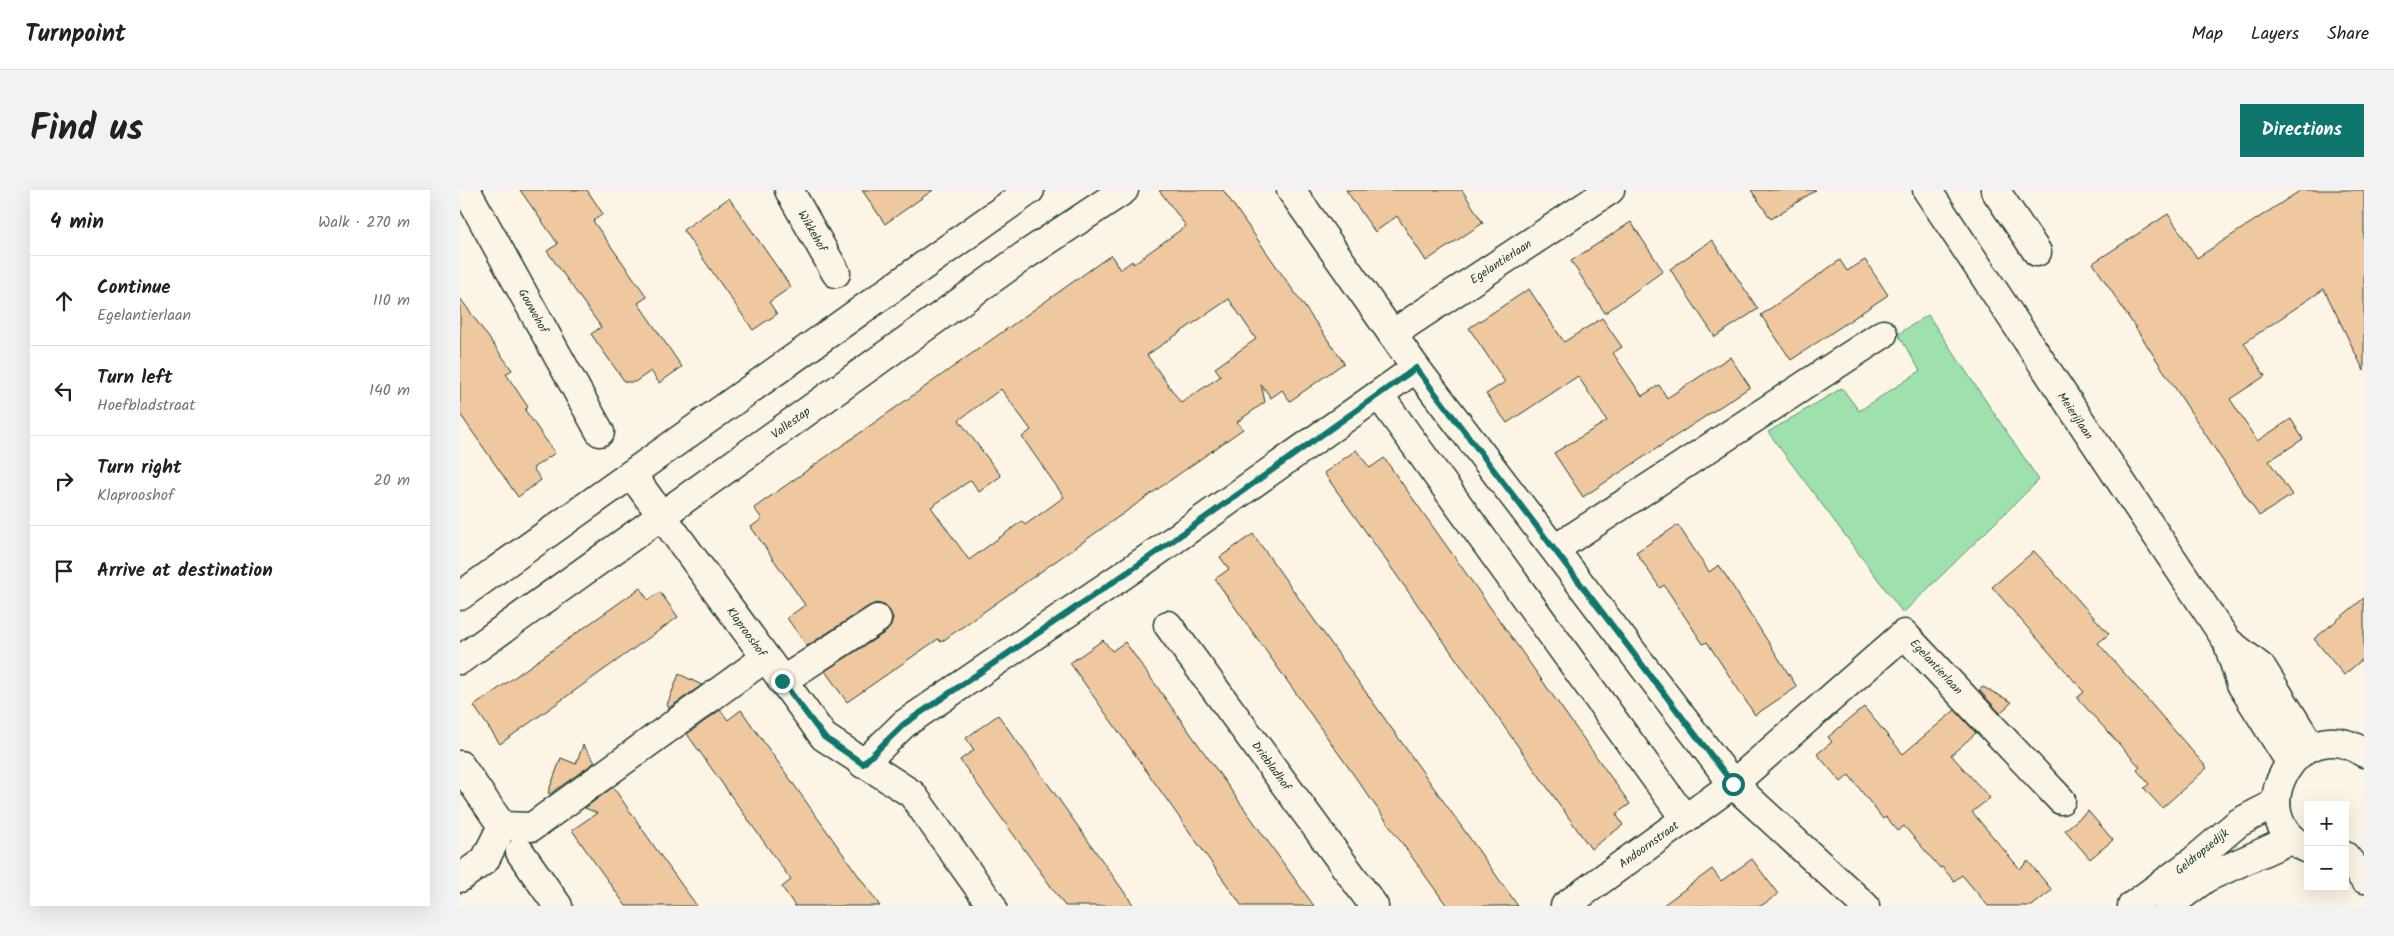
<!DOCTYPE html>
<meta charset="utf-8">
<style>
:root{--surface:#fff;--page:#f2f2f2;--text:#202124;--muted:#757577;--line:#e0e0e0;--accent:#0f766e}
body{margin:0;font-family:Kalam,sans-serif;background:var(--page);color:var(--text)}
.controls{position:absolute;right:15px;bottom:15px;display:grid;overflow:hidden;border-radius:0px;box-shadow:0 5px 20px #0002}
.controls button{width:45px;height:45px;display:grid;place-items:center;padding:0;border:0;border-bottom:1px solid var(--line);background:var(--surface);color:var(--text);font:25px sans-serif}
.stop{position:absolute;width:15px;height:15px;margin:-11px;border:4px solid #0f766e;border-radius:50%;background:#fff}
.stop.end{background:#0f766e;border-color:#fff;box-shadow:0 1px 5px #0008}
.list{margin:0;padding:0;list-style:none}
h2{display:flex;justify-content:space-between;align-items:center;height:65px;margin:0;padding:0 20px;font-size:21px}
h2 small{font-size:16px;font-weight:400;color:var(--muted)}
.list li{display:grid;grid-template-columns:32px 1fr auto;gap:15px;align-items:center;box-sizing:border-box;height:90px;padding:0 20px;border-top:1px solid var(--line)}
.list b{display:block;font-size:19px;white-space:nowrap}
.list p{margin:0;font-size:16px;white-space:nowrap;color:var(--muted)}
.list em{font-size:16px;font-style:normal;color:var(--muted)}
.icon{flex:none;width:28px;height:28px;fill:none;stroke:currentColor;stroke-width:2;stroke-linecap:round;stroke-linejoin:round}
.map{position:relative;flex:none;width:1904px;height:716px;overflow:hidden;border-radius:0px}
header{display:flex;align-items:center;gap:30px;box-sizing:border-box;height:70px;padding:0 25px;background:var(--surface);border-bottom:1px solid var(--line)}
header strong{font-size:24px}
nav{display:flex;gap:28px;margin-inline-start:auto;font-size:18px}
.intro{display:flex;align-items:center;justify-content:space-between;box-sizing:border-box;height:120px;padding:0 30px}
h1{margin:0;font-size:35px}
.button{padding:12px 22px;border-radius:0px;background:var(--accent);color:#fff;font-size:18px;font-weight:700}
main{display:flex;gap:30px;padding:0 30px}
aside{flex:1;background:var(--surface);border-radius:0px;box-shadow:0 5px 20px #0002}
.map>svg:first-child{display:block}
.green{fill:#9ee1ac;stroke:#5e8f70}
.building{fill:#efc89f;stroke:#1f3d34;fill-rule:evenodd}
.lines{fill:none;stroke-linecap:round;stroke-linejoin:round}
.minor-casing{stroke:#1f3d34;stroke-width:31}
.minor{stroke:#fcf5e5;stroke-width:28}
.route{stroke:#0f766e;stroke-width:6}
.labels{text-anchor:middle;dominant-baseline:central;stroke-width:4;stroke-linejoin:round;paint-order:stroke}
.street-label{font-size:12px;fill:#1f3d34;stroke:#fcf5e5}
</style>
<header>
<strong>Turnpoint</strong>
<nav><a>Map</a><a>Layers</a><a>Share</a></nav>
</header>
<div class="intro"><h1>Find us</h1><a class="button">Directions</a></div>
<main>
<aside>
<h2>4 min<small>Walk · 270 m</small></h2>
<ul class="list">
<li><svg class="icon" aria-label="ahead" viewBox="0 0 24 24"><path d="M12 20V5M6 11l6-6 6 6"/></svg><div><b>Continue</b><p>Egelantierlaan</p></div><em>110 m</em></li>
<li><svg class="icon" aria-label="left" viewBox="0 0 24 24"><path d="M17 20v-9H6M10 6l-5 5 5 5"/></svg><div><b>Turn left</b><p>Hoefbladstraat</p></div><em>140 m</em></li>
<li><svg class="icon" aria-label="right" viewBox="0 0 24 24"><path d="M7 20v-9h11M14 6l5 5-5 5"/></svg><div><b>Turn right</b><p>Klaprooshof</p></div><em>20 m</em></li>
<li><svg class="icon" aria-label="arrive" viewBox="0 0 24 24"><path d="M6 21V4h12l-3 4 3 4H6"/></svg><div><b>Arrive at destination</b></div></li>
</ul>
</aside>
<div class="map">
<svg width="1904" height="716" viewBox="0 0 1904 716">
<rect width="100%" height="100%" fill="#fcf5e5"/>
<filter id="ink" filterUnits="userSpaceOnUse"><feTurbulence type="fractalNoise" baseFrequency=".02" numOctaves="2"/><feDisplacementMap in="SourceGraphic" scale="10" xChannelSelector="R" yChannelSelector="G"/><feConvolveMatrix kernelMatrix="1 2 1 2 8 2 1 2 1" color-interpolation-filters="sRGB"/></filter>
<g filter="url(#ink)">
<path class="green" d="M 1468,125 L 1579,290 L 1443,423 L 1308,242 L 1382,198 L 1399,221 L 1460,181 L 1438,144 Z"/>
<g class="building">
<path d="M 60,0 L 127,0 L 143,24 L 133,31 L 187,107 L 178,113 L 222,177 L 199,193 L 191,181 L 175,192 L 165,192 L 131,144 L 141,137 L 87,61 L 98,54 Z"/>
<path d="M 402,0 L 473,0 L 425,34 Z"/>
<path d="M 699,0 L 763,0 L 884,173 L 830,211 L 822,200 L 811,208 L 801,194 L 805,212 L 777,232 L 783,239 L 481,452 L 478,449 L 387,512 L 365,481 L 426,442 L 431,436 L 433,428 L 430,421 L 424,415 L 416,413 L 409,416 L 347,456 L 327,428 L 345,415 L 291,337 L 302,329 L 294,318 L 651,65 L 660,80 L 672,71 L 673,74 L 726,36 ZM 769,109 L 796,149 L 755,178 L 761,186 L 721,213 L 687,165 ZM 541,199 L 571,240 L 562,247 L 604,307 L 565,335 L 562,331 L 509,370 L 471,317 L 511,290 L 519,302 L 541,286 L 499,230 Z"/>
<path d="M 886,0 L 1002,0 L 1023,33 L 966,71 L 937,26 L 915,42 Z"/>
<path d="M 1291,0 L 1356,0 L 1311,29 Z"/>
<path d="M 1841,0 L 1904,0 L 1904,181 L 1864,99 L 1784,153 L 1805,186 L 1770,209 L 1797,251 L 1831,229 L 1843,249 L 1809,271 L 1832,305 L 1799,326 L 1633,73 L 1708,24 L 1737,68 Z"/>
<path d="M 269,8 L 331,97 L 309,112 L 317,124 L 293,140 L 223,40 Z"/>
<path d="M 1171,32 L 1203,81 L 1145,123 L 1111,71 Z"/>
<path d="M 1252,50 L 1298,119 L 1255,147 L 1210,79 Z"/>
<path d="M 1380,70 L 1387,81 L 1405,70 L 1428,105 L 1331,170 L 1301,125 Z"/>
<path d="M 1069,99 L 1104,152 L 1142,128 L 1162,157 L 1153,163 L 1182,206 L 1199,195 L 1207,208 L 1270,167 L 1290,197 L 1123,307 L 1094,263 L 1147,231 L 1118,186 L 1047,233 L 1026,204 L 1045,192 L 1009,138 Z"/>
<path d="M 0,108 L 52,180 L 46,184 L 68,217 L 65,220 L 95,263 L 73,278 L 81,290 L 58,307 L 0,224 Z"/>
<path d="M 896,260 L 910,278 L 924,268 L 1170,614 L 1156,624 L 1163,635 L 1131,659 L 864,283 Z"/>
<path d="M 1218,335 L 1249,382 L 1259,375 L 1337,497 L 1295,525 L 1247,452 L 1243,454 L 1204,395 L 1200,398 L 1176,362 Z"/>
<path d="M 793,344 L 957,574 L 1058,716 L 987,716 L 949,663 L 755,389 L 769,379 L 760,367 Z"/>
<path d="M 1574,361 L 1649,444 L 1638,453 L 1747,578 L 1702,618 L 1684,598 L 1689,594 L 1677,580 L 1680,577 L 1617,508 L 1624,502 L 1532,397 Z"/>
<path d="M 180,398 L 188,410 L 200,402 L 218,427 L 40,554 L 14,516 Z"/>
<path d="M 1904,408 L 1904,468 L 1884,485 L 1854,449 Z"/>
<path d="M 643,450 L 652,461 L 665,452 L 854,716 L 782,716 L 610,473 Z"/>
<path d="M 219,484 L 242,495 L 209,518 L 207,515 Z"/>
<path d="M 1523,497 L 1552,512 L 1540,523 L 1519,500 Z"/>
<path d="M 1404,517 L 1443,564 L 1495,520 L 1516,543 L 1491,565 L 1530,608 L 1512,622 L 1560,679 L 1568,671 L 1592,700 L 1572,716 L 1528,716 L 1502,685 L 1494,691 L 1482,677 L 1480,678 L 1444,636 L 1438,641 L 1426,627 L 1423,629 L 1389,585 L 1381,592 L 1357,564 L 1372,552 L 1368,547 Z"/>
<path d="M 260,520 L 268,530 L 281,520 L 420,716 L 335,716 L 322,697 L 331,690 L 227,544 Z"/>
<path d="M 538,525 L 593,601 L 674,716 L 605,716 L 538,623 L 500,570 L 514,560 L 506,548 Z"/>
<path d="M 123,555 L 135,572 L 90,604 L 88,603 L 101,568 L 116,574 Z"/>
<path d="M 153,597 L 203,669 L 237,716 L 166,716 L 130,666 L 112,640 L 137,623 L 125,618 Z"/>
<path d="M 1628,621 L 1653,650 L 1630,669 L 1605,640 Z"/>
<path d="M 1292,669 L 1318,704 L 1301,716 L 1202,716 L 1252,679 L 1261,691 Z"/>
</g>
<g class="lines">
<defs>
<g id="minor">
<path d="M 6,0 L 140,242"/>
<path d="M 329,0 L 376,83"/>
<path d="M 831,0 L 956,178 L 1273,594 L 1405,716"/>
<path d="M 1467,0 L 1767,451 L 1781,494 L 1830,572"/>
<path d="M 1535,0 L 1577,62"/>
<path d="M 932,144 L 1150,0"/>
<path d="M 919,205 L 1225,629"/>
<path d="M 172,285 L 364,547 L 452,604 L 532,716"/>
<path d="M 1095,359 L 1423,144"/>
<path d="M 0,406 L 570,0"/>
<path d="M 708,435 L 914,716"/>
<path d="M 1767,451 L 1802,478 L 1851,557"/>
<path d="M 0,470 L 564,66 L 664,0"/>
<path d="M 322,491 L 417,429"/>
<path d="M 403,574 L 444,534 L 684,371 L 956,178"/>
<path d="M 0,575 L 42,636"/>
<path d="M 1848,659 C 1777,628 1838,517 1904,563"/>
<path d="M 60,662 L 98,716"/>
<path d="M 1885,666 L 1904,689"/>
<path d="M 0,688 L 25,670 L 42,636 L 72,637 L 305,468"/>
<path d="M 1105,716 L 1273,594 L 1444,444 L 1601,610"/>
<path d="M 1672,716 L 1732,672 L 1778,633 L 1816,613"/>
<path d="M 1708,716 L 1746,688 L 1832,649"/>
</g>
</defs>
<use href="#minor" class="minor-casing"/>
<use href="#minor" class="minor"/>
</g>
</g>
<g class="lines" filter="url(#ink)">
<path class="route" d="M 322,491 L 364,547 L 403,574 L 444,534 L 684,371 L 956,178 L 1273,594"/>
</g>
<g class="labels">
<g class="street-label">
<text transform="translate(352 41) rotate(60)">Wikkehof</text>
<text transform="translate(1041 72) rotate(-33)">Egelantierlaan</text>
<text transform="translate(73 121) rotate(61)">Gouwehof</text>
<text transform="translate(1615 226) rotate(56)">Meierijlaan</text>
<text transform="translate(331 233) rotate(-36)">Vallestap</text>
<text transform="translate(286 442) rotate(54)">Klaprooshof</text>
<text transform="translate(1476 477) rotate(47)">Egelantierlaan</text>
<text transform="translate(811 576) rotate(54)">Driebladhof</text>
<text transform="translate(1189 655) rotate(-36)">Andoornstraat</text>
<text transform="translate(1742 662) rotate(-39)">Geldropsedijk</text>
</g>
</g>
</svg>
<div class="controls">
<button>+</button>
<button>−</button>
</div>
<div class="stop" style="left:1273px;top:594px"></div>
<div class="stop end" style="left:322px;top:491px"></div>
</div>
</main>
